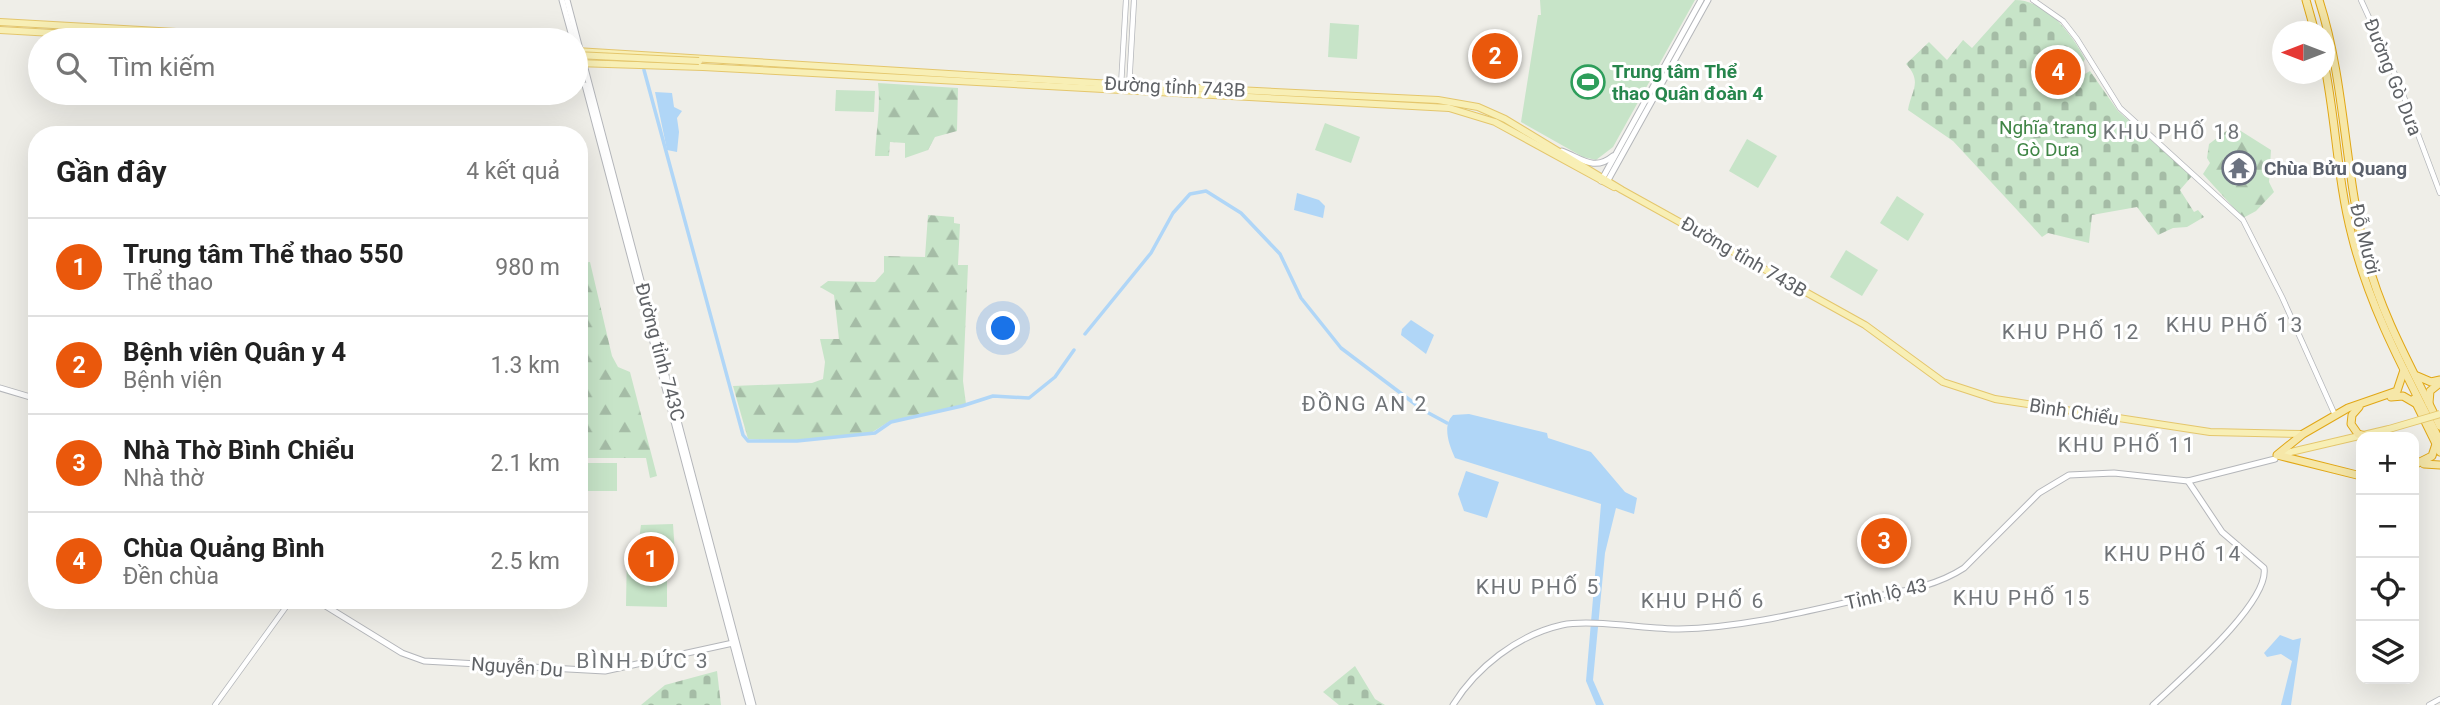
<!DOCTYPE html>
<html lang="vi">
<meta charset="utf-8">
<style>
:root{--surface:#fff;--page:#f2f2f2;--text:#222;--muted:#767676;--line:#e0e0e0;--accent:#ea580c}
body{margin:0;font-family:Roboto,sans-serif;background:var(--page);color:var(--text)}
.controls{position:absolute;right:21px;bottom:21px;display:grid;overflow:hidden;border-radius:14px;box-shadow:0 7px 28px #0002}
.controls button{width:63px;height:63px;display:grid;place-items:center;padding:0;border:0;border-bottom:2px solid var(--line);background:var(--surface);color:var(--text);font:35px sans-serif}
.compass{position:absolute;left:2272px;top:21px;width:63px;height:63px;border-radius:50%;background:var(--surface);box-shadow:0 7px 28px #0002;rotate:270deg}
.you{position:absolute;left:1004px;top:329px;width:24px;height:24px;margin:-18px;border:5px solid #fff;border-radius:50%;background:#1a73e8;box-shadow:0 0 0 10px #1a73e833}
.badge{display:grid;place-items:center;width:46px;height:46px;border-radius:50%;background:var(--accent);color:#fff;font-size:23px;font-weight:700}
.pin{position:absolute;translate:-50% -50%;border:4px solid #fff;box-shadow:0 2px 7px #0006}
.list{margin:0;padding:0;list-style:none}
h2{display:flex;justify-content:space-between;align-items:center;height:91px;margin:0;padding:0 28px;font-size:30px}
h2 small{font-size:23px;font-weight:400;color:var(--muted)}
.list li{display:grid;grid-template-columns:46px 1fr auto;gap:21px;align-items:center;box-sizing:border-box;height:98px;padding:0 28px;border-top:2px solid var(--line)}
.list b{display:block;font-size:26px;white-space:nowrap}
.list p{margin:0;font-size:23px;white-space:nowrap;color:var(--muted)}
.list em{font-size:23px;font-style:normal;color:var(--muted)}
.icon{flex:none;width:38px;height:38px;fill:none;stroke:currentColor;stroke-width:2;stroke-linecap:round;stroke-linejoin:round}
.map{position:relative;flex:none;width:2440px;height:705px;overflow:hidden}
.search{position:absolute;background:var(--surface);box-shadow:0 7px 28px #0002;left:28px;top:28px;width:560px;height:77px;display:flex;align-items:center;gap:18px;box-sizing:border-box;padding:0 24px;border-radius:38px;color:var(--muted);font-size:26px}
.panel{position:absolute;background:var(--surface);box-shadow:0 7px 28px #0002;left:28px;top:126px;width:560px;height:483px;border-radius:28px}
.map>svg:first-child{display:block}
.forest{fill:url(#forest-firs)}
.cemetery{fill:url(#cemetery-stones)}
.green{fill:#c7e4c8}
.water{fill:#b0d6f7}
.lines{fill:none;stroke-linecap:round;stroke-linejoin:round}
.canal{stroke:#b0d6f7;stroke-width:3.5}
.tertiary-casing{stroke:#b5b7bb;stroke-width:6}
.secondary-casing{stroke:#b4b6ba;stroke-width:7}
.primary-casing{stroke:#e4c66c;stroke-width:8}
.trunk-casing{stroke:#e1a716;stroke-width:9}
.tertiary{stroke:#fff;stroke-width:4.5}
.secondary{stroke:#fff;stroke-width:5}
.primary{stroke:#f8efb5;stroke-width:6}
.trunk{stroke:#f6e7a8;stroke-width:7}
.primary-bridge-casing{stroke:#e4c66c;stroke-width:8;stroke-linecap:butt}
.primary-bridge{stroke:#f8efb5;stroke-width:6}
.labels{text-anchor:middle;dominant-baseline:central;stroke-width:6;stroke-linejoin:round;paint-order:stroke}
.leisure-label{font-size:19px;font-weight:bold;fill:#27864d;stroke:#fff;text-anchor:start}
.street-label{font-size:19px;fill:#5f6266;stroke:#fff}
.park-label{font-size:19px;fill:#3f8545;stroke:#fff}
.worship-label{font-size:19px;font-weight:bold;fill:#5b616d;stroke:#fff;text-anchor:start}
.neighbourhood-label{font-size:21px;letter-spacing:2px;fill:#707478;stroke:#fff}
</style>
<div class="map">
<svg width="2440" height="705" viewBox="0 0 2440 705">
<defs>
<pattern id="forest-firs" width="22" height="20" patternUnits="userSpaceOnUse" patternTransform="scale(1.75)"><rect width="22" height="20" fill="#c7e4c8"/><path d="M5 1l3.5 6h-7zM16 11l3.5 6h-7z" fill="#a5bca6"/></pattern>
<pattern id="cemetery-stones" width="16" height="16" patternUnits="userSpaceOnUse" patternTransform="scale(1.75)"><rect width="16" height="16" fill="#c7e4c8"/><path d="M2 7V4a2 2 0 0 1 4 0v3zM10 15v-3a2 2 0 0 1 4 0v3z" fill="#a5bca6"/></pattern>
</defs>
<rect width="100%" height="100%" fill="#efeee8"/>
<g class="forest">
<path d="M 878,83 L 958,88 L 957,131 L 935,137 L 928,150 L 905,158 L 905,143 L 890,142 L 889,156 L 875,156 C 876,131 881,108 878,83 Z"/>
<path d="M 2233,126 L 2271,150 L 2269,182 L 2274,192 L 2256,211 L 2243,218 L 2203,174 L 2210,163 L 2207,158 L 2209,144 Z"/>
<path d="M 928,215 L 954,217 L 954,223 L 960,224 L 958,265 L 968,265 L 963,381 L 966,404 L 890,421 L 871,433 L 796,441 L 748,439 L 733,386 L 812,383 L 823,379 L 825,362 L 820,339 L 839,339 L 834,295 L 820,287 L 828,281 L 875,282 L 884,272 L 884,256 L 925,257 Z"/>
<path d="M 590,262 L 612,356 L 618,367 L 630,372 L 657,476 L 650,478 L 646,458 L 579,458 L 579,263 Z"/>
</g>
<g class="cemetery">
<path d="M 2015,0 C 2046,0 2071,33 2085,59 L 2078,72 L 2083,75 L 2090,71 L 2118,111 L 2192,176 L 2180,190 L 2194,212 L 2198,210 L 2204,217 L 2187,227 L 2173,228 L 2158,235 L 2137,207 L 2092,215 L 2089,243 L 2048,233 L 2042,237 L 1953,141 L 1908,110 C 1911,91 1923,82 1906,64 L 1929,42 L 1947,60 L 1963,40 L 1972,48 Z"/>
<path d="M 1355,666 L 1375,699 L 1385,705 L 1339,705 L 1323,692 Z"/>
<path d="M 717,671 L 721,705 L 641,705 L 665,685 Z"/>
</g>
<g class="green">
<path d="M 1540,0 L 1695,0 L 1613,147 L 1596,160 L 1583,157 L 1521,122 L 1538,15 L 1541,15 Z"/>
<path d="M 1330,23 L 1359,25 L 1357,59 L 1328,57 Z"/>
<path d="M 836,90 L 875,91 L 874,112 L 835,111 Z"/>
<path d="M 1325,123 L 1360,137 L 1351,163 L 1315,150 Z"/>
<path d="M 1747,139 L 1777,156 L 1758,188 L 1729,171 Z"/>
<path d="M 1897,196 L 1924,214 L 1908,241 L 1880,223 Z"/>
<path d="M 1846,250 L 1878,270 L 1862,296 L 1830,277 Z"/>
<rect x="579" y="463" width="38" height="28"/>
<path d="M 673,524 L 676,569 L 667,570 L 667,607 L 626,606 L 627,548 L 638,546 L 641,525 Z"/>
</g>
<g class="water">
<path d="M 655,92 L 672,93 L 674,107 L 682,111 L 677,118 L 679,132 L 677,152 L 667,150 Z"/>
<path d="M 1297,193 L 1319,200 L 1325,206 L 1323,218 L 1294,210 Z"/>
<path d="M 1411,320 L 1434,335 L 1426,354 L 1401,335 L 1402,329 Z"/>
<path d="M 1469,414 L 1547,433 L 1548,438 L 1591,452 L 1625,492 L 1637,498 L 1634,514 L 1616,508 L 1605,553 L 1593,680 L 1604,705 L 1596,705 L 1586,681 L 1601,504 L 1455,458 C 1449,445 1442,426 1453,415 Z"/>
<path d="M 1466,471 L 1499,482 L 1487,518 L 1464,511 L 1458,494 Z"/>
<path d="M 2280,635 L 2293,640 L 2301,638 L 2291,705 L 2281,705 L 2292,661 L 2281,654 L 2267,657 L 2264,653 Z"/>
</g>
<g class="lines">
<g class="canal">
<path d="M 644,70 L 743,435 L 748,441 L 797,441 L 875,433 L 891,422 L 962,406 L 993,396 L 1029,398 L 1055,377 L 1074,350"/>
<path d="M 1085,334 L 1151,253 L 1173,213 L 1190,194 L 1206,191 L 1241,213 L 1280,254 L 1301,298 L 1341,348 L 1423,410 L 1447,423"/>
</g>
<defs>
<g id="tertiary">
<path d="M 2033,0 L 2063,21 L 2077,39 L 2120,108 L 2243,220 L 2282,297 L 2335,415"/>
<path d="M 2361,0 L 2398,81 L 2440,193"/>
<path d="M 1121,86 L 1126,0"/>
<path d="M 1129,87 L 1134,0"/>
<path d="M 215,705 L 291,600"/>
<path d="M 2429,705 L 2440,699"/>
</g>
<g id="secondary">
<path d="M 562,0 L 573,40"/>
<path d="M 567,0 L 753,705"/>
<path d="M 585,85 L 749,705"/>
<path d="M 1562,151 C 1581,158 1594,172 1613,156"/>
<path d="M 1601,181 L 1701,0"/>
<path d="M 1607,182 L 1708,0"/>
<path d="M 0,388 L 37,399"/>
<path d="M 316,600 L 402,653 L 424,661 L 605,671 L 733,643"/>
<path d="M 1453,705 C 1476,668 1517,635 1562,625 C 1591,619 1646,629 1679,629 C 1738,628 1800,613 1857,600 C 1894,592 1932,589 1964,568 L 2039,493 L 2069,475 L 2114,473 L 2188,481 L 2275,459"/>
<path d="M 2153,705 C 2178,681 2270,603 2264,568 L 2222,532 L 2188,481"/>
</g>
<g id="primary">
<path d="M 0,22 L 319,40"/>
<path d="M 0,30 L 175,40"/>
<path d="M 576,51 L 1096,83 L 1438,100 L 1478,107 L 1505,119 L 1622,190 L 1865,325 L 1943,382 L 1995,399 L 2210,432 L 2303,434"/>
<path d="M 576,63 L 703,67 L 1449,108 L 1495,122 L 1614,187"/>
<path d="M 2278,455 L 2389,429"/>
</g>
<g id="trunk">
<path d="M 2306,0 L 2315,32"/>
<path d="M 2319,0 C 2346,84 2344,174 2367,259 C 2382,317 2414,372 2440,426"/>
<path d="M 2324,62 C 2336,119 2337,179 2352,236 C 2370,309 2406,374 2440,441"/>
<path d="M 2417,376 L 2431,382 L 2440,380"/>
<path d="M 2391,397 L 2403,396 L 2415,403"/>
<path d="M 2414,399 L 2440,452"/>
<path d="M 2429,403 L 2430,391 L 2440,383"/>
<path d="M 2359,407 L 2352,415 L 2351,424 L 2358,434 L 2366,436"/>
<path d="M 2424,464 L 2440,465"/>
<path d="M 2414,465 L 2432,456 L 2436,444"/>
<path d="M 2361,476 L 2277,455 L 2303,434 L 2348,408 L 2397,391 L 2404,370"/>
</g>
</defs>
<use href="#tertiary" class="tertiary-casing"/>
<use href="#secondary" class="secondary-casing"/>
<use href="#primary" class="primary-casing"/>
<use href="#trunk" class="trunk-casing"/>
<use href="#tertiary" class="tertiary"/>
<use href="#secondary" class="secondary"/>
<use href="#primary" class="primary"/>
<use href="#trunk" class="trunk"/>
<defs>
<g id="primary-bridge">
<path d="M 576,55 L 699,61"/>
<path d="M 2389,429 L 2440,414"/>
</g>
</defs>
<use href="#primary-bridge" class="primary-bridge-casing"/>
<use href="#primary-bridge" class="primary-bridge"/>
</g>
<defs>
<symbol id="stadium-ring" viewBox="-11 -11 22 22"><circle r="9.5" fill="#fff" stroke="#2e9e5b" stroke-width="1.5"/><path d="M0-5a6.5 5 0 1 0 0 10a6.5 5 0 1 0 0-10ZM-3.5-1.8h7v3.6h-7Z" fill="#2e9e5b"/></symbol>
<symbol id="temple-ring" viewBox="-11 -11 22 22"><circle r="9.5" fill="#fff" stroke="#6b7280" stroke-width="1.5"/><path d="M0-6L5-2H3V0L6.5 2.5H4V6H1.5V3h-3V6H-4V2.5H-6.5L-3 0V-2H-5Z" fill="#6b7280"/></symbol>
</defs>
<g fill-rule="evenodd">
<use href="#stadium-ring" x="1569" y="63" width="38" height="38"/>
<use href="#temple-ring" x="2220" y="149" width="38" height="38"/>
</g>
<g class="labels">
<g class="leisure-label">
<text x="1612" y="71">Trung tâm Thể<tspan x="1612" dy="22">thao Quân đoàn 4</tspan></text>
</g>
<g class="street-label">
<text transform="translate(2393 77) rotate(68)">Đường Gò Dưa</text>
<text transform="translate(1175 87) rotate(3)">Đường tỉnh 743B</text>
<text transform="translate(2365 239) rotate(76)">Đỗ Mười</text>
<text transform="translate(1744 257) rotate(30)">Đường tỉnh 743B</text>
<text transform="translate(660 352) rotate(75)">Đường tỉnh 743C</text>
<text transform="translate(2074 412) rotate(9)">Bình Chiểu</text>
<text transform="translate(1886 594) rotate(-13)">Tỉnh lộ 43</text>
<text transform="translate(517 667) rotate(4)">Nguyễn Du</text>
</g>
<g class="park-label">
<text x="2048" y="127">Nghĩa trang<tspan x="2048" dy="22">Gò Dưa</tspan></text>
</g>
<g class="worship-label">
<text x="2264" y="168">Chùa Bửu Quang</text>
</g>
<g class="neighbourhood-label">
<text x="2172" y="132">KHU PHỐ 18</text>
<text x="2235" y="325">KHU PHỐ 13</text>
<text x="2071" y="332">KHU PHỐ 12</text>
<text x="1365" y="404">ĐỒNG AN 2</text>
<text x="2127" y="445">KHU PHỐ 11</text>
<text x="2173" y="554">KHU PHỐ 14</text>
<text x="1538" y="587">KHU PHỐ 5</text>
<text x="2022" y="598">KHU PHỐ 15</text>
<text x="1703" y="601">KHU PHỐ 6</text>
<text x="643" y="661">BÌNH ĐỨC 3</text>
</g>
</g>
</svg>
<div class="controls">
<button>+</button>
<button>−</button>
<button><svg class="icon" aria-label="locate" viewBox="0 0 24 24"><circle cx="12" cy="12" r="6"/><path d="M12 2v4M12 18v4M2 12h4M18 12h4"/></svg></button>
<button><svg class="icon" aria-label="layers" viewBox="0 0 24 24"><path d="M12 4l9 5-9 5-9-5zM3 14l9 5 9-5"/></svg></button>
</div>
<svg class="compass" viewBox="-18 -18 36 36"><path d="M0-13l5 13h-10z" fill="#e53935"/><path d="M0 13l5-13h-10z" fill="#767676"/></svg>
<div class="you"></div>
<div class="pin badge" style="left:651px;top:559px">1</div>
<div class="pin badge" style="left:1495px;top:56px">2</div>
<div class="pin badge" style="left:1884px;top:541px">3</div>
<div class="pin badge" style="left:2058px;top:72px">4</div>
<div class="search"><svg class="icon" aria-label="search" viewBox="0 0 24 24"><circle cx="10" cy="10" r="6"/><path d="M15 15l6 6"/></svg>Tìm kiếm</div>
<section class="panel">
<h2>Gần đây<small>4 kết quả</small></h2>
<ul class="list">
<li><span class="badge">1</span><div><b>Trung tâm Thể thao 550</b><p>Thể thao</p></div><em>980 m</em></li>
<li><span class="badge">2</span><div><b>Bệnh viên Quân y 4</b><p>Bệnh viện</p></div><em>1.3 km</em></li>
<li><span class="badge">3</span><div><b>Nhà Thờ Bình Chiểu</b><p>Nhà thờ</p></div><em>2.1 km</em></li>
<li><span class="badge">4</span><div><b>Chùa Quảng Bình</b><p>Đền chùa</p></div><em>2.5 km</em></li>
</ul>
</section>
</div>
